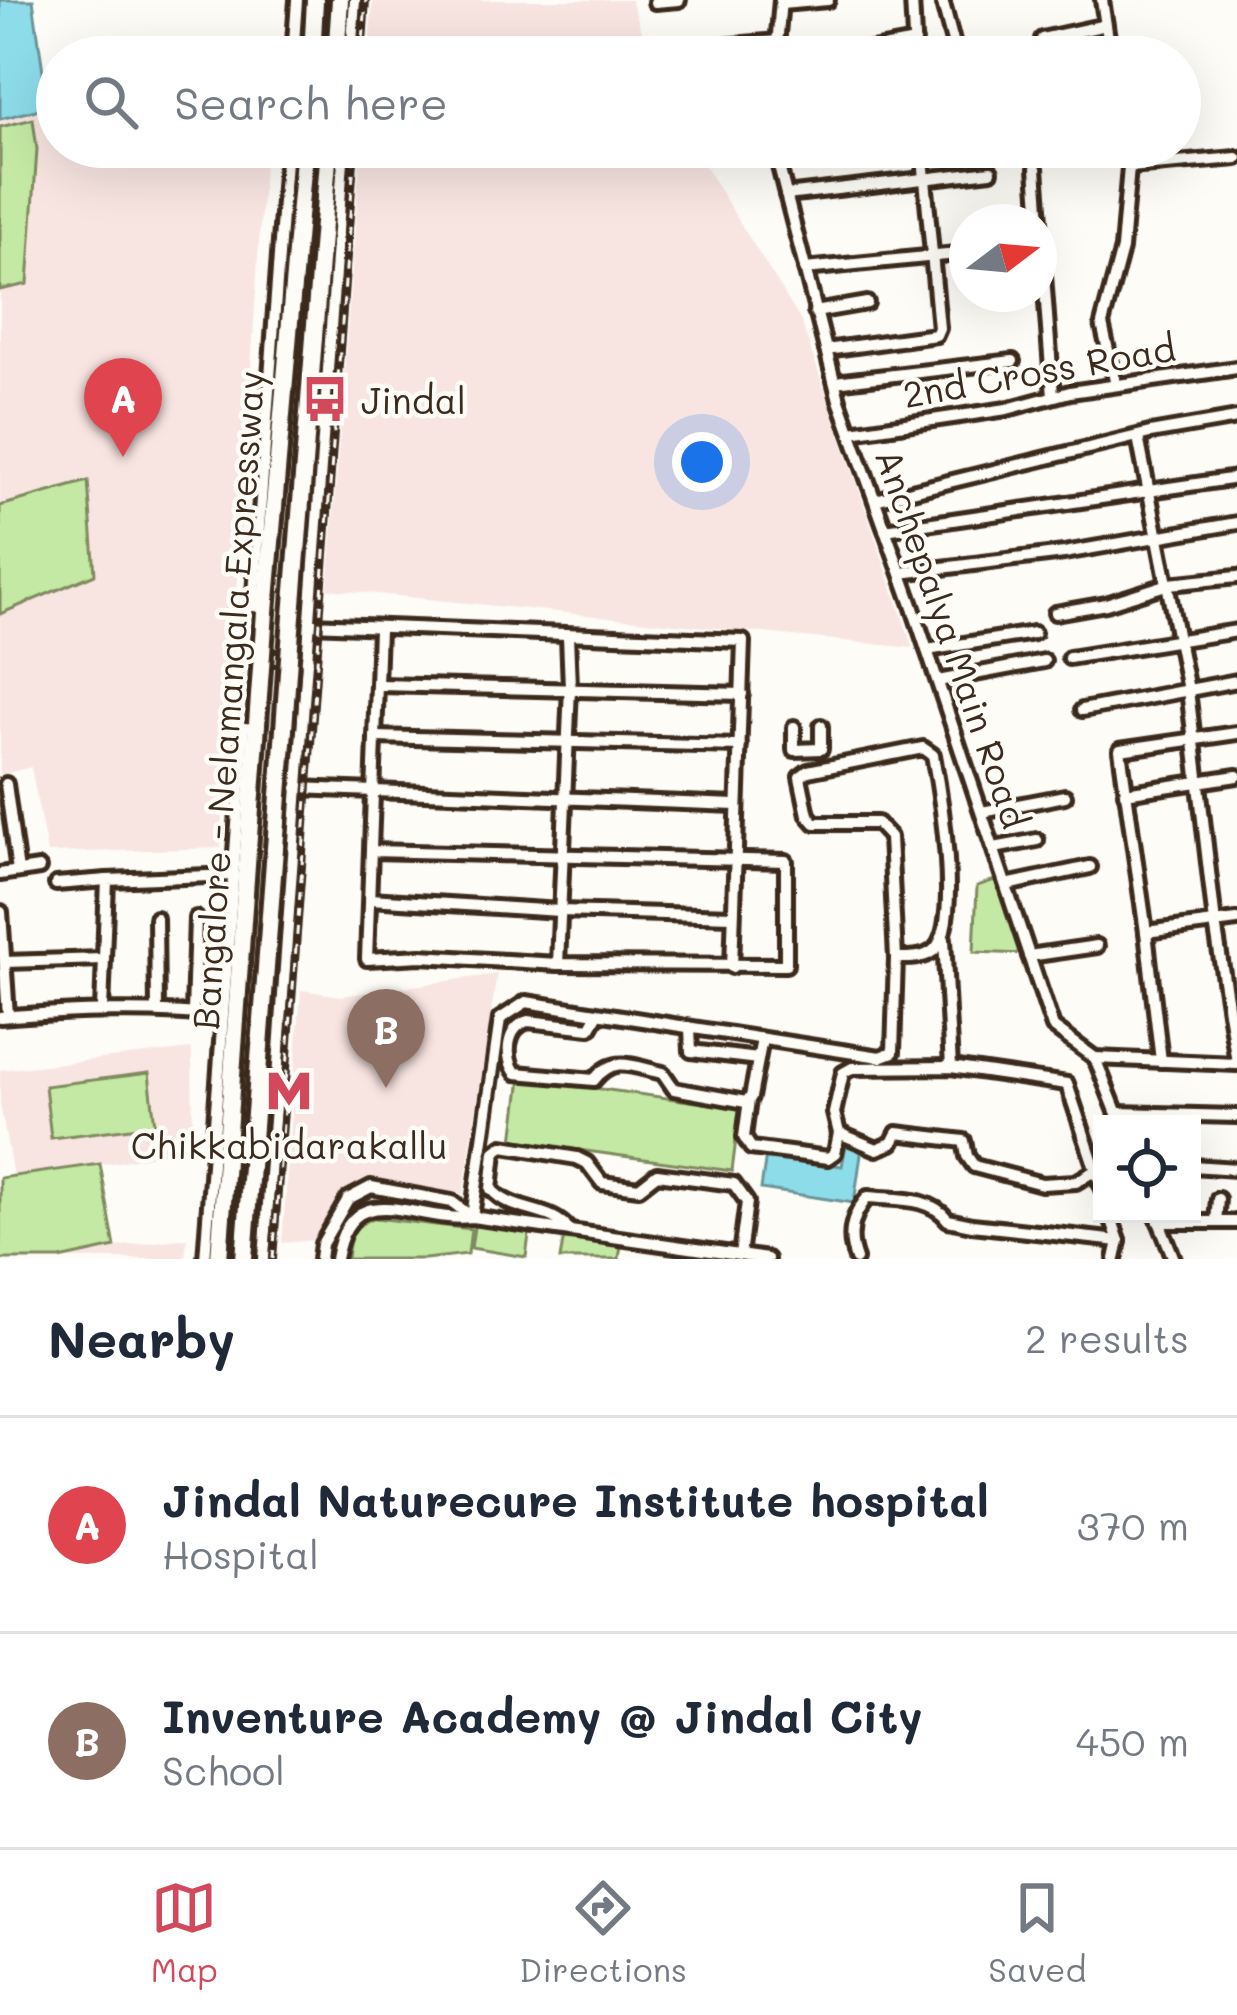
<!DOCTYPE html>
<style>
:root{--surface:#fff;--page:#f2f2f3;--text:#1f2937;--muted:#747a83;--line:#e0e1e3;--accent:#d1495b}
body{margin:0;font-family:Mali,sans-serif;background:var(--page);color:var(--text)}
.controls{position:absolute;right:36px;bottom:36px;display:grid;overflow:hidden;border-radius:0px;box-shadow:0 12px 48px #0002}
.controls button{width:108px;height:108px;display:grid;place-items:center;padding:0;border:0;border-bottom:3px solid var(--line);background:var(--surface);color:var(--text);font:60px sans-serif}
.compass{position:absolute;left:949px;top:204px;width:108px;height:108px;border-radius:50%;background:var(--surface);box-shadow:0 12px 48px #0002;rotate:74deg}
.you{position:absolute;left:702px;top:462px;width:42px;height:42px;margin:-30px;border:9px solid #fff;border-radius:50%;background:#1a73e8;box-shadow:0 0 0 18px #1a73e833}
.badge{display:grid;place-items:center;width:78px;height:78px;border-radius:50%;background:var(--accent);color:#fff;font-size:39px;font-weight:700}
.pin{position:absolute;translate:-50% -99px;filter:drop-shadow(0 3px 6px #0008)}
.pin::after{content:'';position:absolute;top:63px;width:42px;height:36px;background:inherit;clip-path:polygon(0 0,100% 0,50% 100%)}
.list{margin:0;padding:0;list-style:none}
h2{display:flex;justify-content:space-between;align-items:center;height:156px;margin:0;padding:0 48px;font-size:51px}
h2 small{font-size:39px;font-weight:400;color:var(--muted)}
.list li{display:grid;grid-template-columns:78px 1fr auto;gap:36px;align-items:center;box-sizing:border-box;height:216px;padding:0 48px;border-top:3px solid var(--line)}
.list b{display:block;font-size:45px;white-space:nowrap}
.list p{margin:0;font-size:39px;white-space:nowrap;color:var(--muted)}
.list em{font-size:39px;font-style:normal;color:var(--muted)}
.icon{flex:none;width:66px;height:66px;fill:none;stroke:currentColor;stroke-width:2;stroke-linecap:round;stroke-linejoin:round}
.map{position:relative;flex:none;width:1237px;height:1259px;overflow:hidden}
.search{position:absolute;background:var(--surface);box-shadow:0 12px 48px #0002;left:36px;right:36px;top:36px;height:132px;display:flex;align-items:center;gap:30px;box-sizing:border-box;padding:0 42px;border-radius:66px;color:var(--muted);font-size:45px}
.sheet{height:588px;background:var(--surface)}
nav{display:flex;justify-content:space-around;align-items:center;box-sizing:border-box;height:168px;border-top:3px solid var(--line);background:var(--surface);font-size:33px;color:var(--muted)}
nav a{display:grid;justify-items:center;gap:6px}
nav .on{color:var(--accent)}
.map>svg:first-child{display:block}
.built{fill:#f8e5e1}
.green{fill:#c4e9a4;stroke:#808a61;stroke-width:3}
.water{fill:#8ddcea;stroke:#6c9598;stroke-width:3}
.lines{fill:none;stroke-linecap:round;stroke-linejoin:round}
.minor-casing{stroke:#3b2a1e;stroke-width:20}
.highway-casing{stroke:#3b2a1e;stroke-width:26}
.minor{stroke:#fdfcf7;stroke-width:10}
.highway{stroke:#fdfcf7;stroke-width:16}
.rail-casing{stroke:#3b2a1e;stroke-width:8}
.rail{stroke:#fdfcf7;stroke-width:3;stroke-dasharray:9;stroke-linecap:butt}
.highway-bridge-casing{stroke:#3b2a1e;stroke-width:26;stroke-linecap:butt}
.highway-bridge{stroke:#fdfcf7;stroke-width:16}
.labels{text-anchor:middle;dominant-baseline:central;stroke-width:9;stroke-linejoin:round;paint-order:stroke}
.street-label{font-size:36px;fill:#3b2a1e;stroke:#fdfcf7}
.poi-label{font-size:36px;fill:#3b2a1e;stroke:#fdfcf7;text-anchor:start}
</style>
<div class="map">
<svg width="1237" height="1259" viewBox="0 0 1237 1259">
<rect width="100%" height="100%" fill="#fdfcf7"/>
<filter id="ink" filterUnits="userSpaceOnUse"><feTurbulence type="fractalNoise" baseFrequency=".00833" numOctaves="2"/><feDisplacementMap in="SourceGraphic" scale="24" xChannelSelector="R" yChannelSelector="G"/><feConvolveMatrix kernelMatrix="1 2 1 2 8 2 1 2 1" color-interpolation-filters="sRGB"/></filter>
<g filter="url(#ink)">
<g class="built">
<path d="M 373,0 L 631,0 L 651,57 L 368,57 Z"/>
<path d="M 57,97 L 57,147 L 265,147 L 221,848 L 47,853 L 31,767 L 0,775 L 0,119 L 48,107 Z"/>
<path d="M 361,147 L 693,147 L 801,321 L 913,648 L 328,589 Z"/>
<path d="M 497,974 L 463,1194 L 374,1180 L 343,1190 L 315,1240 L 282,1243 L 301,990 L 342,996 Z"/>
<path d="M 192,1049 L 193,1147 L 119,1162 L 13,1176 L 0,1104 L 0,1070 Z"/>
<path d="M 187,1238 L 185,1259 L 60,1259 L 115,1247 Z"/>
</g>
<g class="green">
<path d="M 33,119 L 37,149 L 28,284 L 0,290 L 0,127 Z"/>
<path d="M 88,481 L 95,574 L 0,614 L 0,506 Z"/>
<path d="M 998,879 L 1023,954 L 974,952 L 977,886 Z"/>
<path d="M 149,1073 L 155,1125 L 51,1138 L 45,1086 Z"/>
<path d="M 521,1078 L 740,1108 L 732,1171 L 513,1141 Z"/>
<path d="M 100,1164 L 115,1247 L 60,1259 L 0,1259 L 0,1178 Z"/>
<path d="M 375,1218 L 471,1229 L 468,1254 L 425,1259 L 347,1259 C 349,1237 353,1224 375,1218 Z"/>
<path d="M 475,1220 L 530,1228 L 526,1257 L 471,1248 Z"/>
<path d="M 564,1236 L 621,1245 L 619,1259 L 560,1259 Z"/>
</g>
<g class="water">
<path d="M 0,0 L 33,0 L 48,107 L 0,119 Z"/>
<path d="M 846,1145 L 862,1147 L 854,1203 L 761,1189 L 766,1155 L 842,1166 Z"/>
</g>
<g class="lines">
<defs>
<g id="minor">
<path d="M 912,0 L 915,57"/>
<path d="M 942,0 L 957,57"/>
<path d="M 1102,0 L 1111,57"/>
<path d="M 655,2 L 679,0"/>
<path d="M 781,4 L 828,0"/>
<path d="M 1042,39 L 1106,25"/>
<path d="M 666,51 L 778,41"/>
<path d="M 293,57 L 297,0"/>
<path d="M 351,57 L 355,0"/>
<path d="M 776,57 L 781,0"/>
<path d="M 834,57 L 915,42"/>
<path d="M 774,147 L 839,400 L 911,602 L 1053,1027 L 1095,1058 L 1121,1124"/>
<path d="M 1129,167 L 1237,158"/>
<path d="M 1036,168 L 1053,396"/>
<path d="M 786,195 L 991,171"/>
<path d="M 805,269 L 967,253"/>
<path d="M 815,312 L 867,303"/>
<path d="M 826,350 L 936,335 L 939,328 L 922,147"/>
<path d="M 835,382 L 1013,361"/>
<path d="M 1116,385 L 1102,324 L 1122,249 L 1129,167 L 1124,147"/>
<path d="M 851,432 L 1007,409 L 1070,392 L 1237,368"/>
<path d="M 1138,437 L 1188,690 L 1215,923 L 1237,1062"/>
<path d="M 875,500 L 1150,433 L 1237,418"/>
<path d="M 885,530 L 1237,478"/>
<path d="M 901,573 L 1064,553 L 1237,523"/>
<path d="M 1055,613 L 1106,604 L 1169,584 L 1237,577"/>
<path d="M 310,624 L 743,641 L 732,967"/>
<path d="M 927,650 L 1034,633"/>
<path d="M 259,657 L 308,660"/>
<path d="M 1069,658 L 1237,631"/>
<path d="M 938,681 L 1044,661"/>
<path d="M 379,685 L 742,694"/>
<path d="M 1082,710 L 1237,681"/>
<path d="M 794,727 L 794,750 L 821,749 L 821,726"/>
<path d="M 375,737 L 740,746"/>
<path d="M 6,784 L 18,871"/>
<path d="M 297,788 L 736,805"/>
<path d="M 1125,793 L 1237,776"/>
<path d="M 982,812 L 1065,796"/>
<path d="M 994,848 L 1037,840"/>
<path d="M 371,851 L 786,861 L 786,965 L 558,964 L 421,956 L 367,959 L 379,629"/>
<path d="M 0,874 L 39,868"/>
<path d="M 56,884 L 107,880"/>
<path d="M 1006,885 L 1090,867"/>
<path d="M 370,899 L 560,911 L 733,916"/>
<path d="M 1,912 L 8,1016"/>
<path d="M 156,918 L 157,1010"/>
<path d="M 1146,932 L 1120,750 L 1237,733"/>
<path d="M 944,939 L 951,1067"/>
<path d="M 1029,956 L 1097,946"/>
<path d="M 5,962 L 103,959"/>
<path d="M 558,964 L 570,687 L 568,636"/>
<path d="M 102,1010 L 107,880 L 234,875"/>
<path d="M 193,1013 L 196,918"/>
<path d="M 598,1014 L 590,1028 L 528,1021 C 506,1027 504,1058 516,1073 L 594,1080 C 615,1054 633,1067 663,1073 L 674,1089 L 746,1102 L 751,1097 L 762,1039"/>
<path d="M 0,1017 C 75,1011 148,1008 222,1016"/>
<path d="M 690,1028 L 691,1051 L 758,1059"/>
<path d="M 1095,1058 L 1237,1064"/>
<path d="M 1161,1061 L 1146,932 L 1237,920"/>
<path d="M 749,1100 L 744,1137 L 751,1148 L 828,1158 L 835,1153 L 839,1133"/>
<path d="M 1117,1113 L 1237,1116"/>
<path d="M 1192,1166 L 1237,1169"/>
<path d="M 1096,1170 L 1076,1182 L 1042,1184 L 974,1166 L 967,1156 L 964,1141 L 897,1133 L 892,1143 L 877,1149 L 839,1133 L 834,1113 L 843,1073 L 852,1068 L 951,1067 L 1067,1084 L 1102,1189"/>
<path d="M 1110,1214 L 1119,1241 L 1115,1259"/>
<path d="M 1156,1214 L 1174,1259"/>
<path d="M 472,1217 L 500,1019 L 526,1002 L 880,1057 L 893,1052 L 896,958 C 909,958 922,959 933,951 C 963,927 940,792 933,755 L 923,748 L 808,771 L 800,777 L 808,815 L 815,823 L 877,823 L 890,837 L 896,958"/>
<path d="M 1159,1222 L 1237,1222"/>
<path d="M 1216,1222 L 1218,1199"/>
<path d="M 569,1230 C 551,1206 512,1214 491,1189 L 495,1152 L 503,1146 L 577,1158 L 587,1163 L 602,1183 L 639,1188 L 657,1174 L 734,1184 L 747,1202 L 740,1255"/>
<path d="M 205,1259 L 287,147"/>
<path d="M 264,1259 L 344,147"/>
<path d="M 320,1259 L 322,1244 L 348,1199 L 371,1187 L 452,1202 L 472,1217"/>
<path d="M 336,1259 C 351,1172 415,1224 472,1217 L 767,1259"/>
<path d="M 856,1259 C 847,1236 852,1215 868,1197 C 897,1200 930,1196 948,1220 L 972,1225 L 1119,1241"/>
</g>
<g id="highway">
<path d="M 312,57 L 315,0"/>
<path d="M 336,57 L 340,0"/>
<path d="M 265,612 L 305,147"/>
<path d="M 291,629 L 329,147"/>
<path d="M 219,1259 L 257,724"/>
<path d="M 244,1259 L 284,729"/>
</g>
</defs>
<use href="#minor" class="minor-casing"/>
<use href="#highway" class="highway-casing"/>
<use href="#minor" class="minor"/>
<use href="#highway" class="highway"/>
<defs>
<g id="rail">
<path d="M 362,57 L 366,0"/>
<path d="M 273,1259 L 355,147"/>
</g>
</defs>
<use href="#rail" class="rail-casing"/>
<use href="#rail" class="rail"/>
<defs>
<g id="highway-bridge">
<path d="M 257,724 L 265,612"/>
<path d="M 284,729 L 291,629"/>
</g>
</defs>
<use href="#highway-bridge" class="highway-bridge-casing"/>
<use href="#highway-bridge" class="highway-bridge"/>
</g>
</g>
<defs>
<symbol id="bus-bare" viewBox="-9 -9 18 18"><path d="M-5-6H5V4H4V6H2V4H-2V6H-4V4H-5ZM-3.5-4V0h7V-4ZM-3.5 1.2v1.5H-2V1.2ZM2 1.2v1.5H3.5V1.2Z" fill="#d1495b" stroke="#fdfcf7" stroke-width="2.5" paint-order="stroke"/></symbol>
<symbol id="metro-bare" viewBox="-9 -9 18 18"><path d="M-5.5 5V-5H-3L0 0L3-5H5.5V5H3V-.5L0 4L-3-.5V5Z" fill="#d1495b" stroke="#fdfcf7" stroke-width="2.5" paint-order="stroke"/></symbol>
</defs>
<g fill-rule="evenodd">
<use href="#bus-bare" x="292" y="366" width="66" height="66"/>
<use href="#metro-bare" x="256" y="1058" width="66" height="66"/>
</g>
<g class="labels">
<g class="street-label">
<text transform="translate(1039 370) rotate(-10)">2nd Cross Road</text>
<text transform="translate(953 638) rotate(71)">Anchepalya Main Road</text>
<text transform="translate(227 700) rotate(-86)">Bangalore - Nelamangala Expressway</text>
</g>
<g class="poi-label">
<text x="361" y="399">Jindal</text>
<text x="289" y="1144" text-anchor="middle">Chikkabidarakallu</text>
</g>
</g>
</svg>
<div class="controls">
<button><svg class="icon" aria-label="locate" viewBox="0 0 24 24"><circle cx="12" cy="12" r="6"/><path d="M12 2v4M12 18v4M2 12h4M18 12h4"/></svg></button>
</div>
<svg class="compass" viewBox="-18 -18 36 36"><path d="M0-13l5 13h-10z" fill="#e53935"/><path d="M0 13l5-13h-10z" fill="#747a83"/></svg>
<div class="you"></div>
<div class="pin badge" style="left:123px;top:457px;background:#e0444e">A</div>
<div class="pin badge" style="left:386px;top:1088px;background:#8d6e63">B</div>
<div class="search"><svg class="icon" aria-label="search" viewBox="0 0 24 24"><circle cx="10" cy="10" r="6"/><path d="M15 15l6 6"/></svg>Search here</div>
</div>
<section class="sheet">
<h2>Nearby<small>2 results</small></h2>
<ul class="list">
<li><span class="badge" style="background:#e0444e">A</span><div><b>Jindal Naturecure Institute hospital</b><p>Hospital</p></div><em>370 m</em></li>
<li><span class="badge" style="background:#8d6e63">B</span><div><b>Inventure Academy @ Jindal City</b><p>School</p></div><em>450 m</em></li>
</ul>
</section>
<nav>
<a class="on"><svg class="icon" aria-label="map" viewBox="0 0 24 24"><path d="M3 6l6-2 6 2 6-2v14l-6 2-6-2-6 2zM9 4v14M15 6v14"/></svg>Map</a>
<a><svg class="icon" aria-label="directions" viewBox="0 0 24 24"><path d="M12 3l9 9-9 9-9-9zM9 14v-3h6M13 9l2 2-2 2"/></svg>Directions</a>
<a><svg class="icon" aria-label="saved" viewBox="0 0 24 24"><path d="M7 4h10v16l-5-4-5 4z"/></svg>Saved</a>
</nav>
